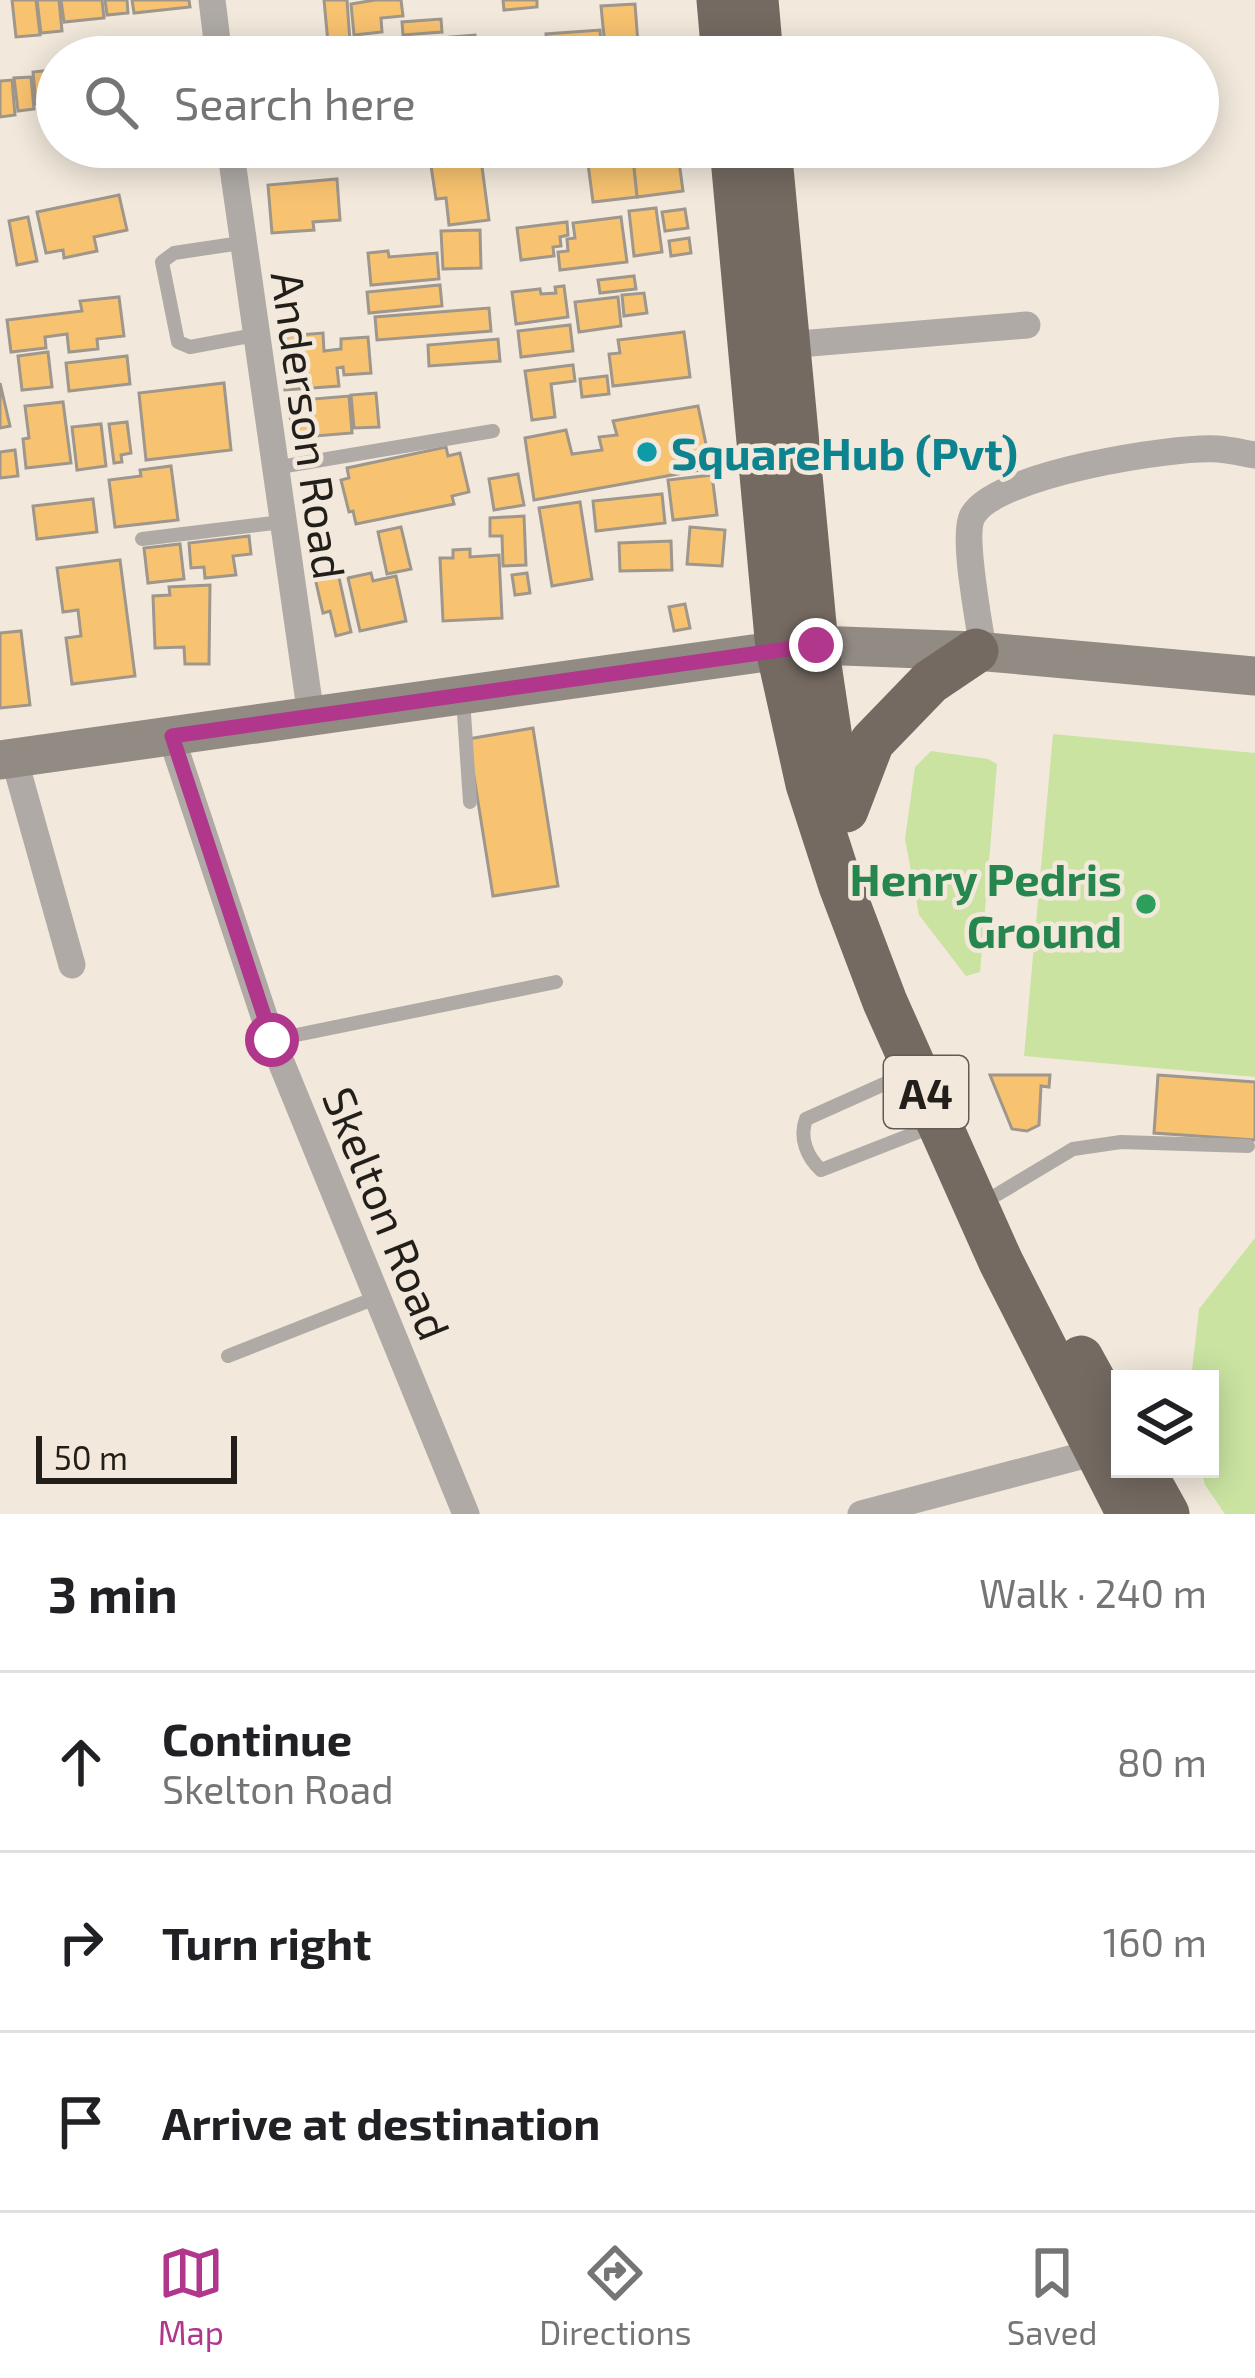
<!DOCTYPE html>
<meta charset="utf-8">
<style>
:root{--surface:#fff;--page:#f6f6f6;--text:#202124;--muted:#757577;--line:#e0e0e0;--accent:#b0378b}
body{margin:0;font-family:"Exo 2",sans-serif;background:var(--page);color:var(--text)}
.controls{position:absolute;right:36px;bottom:36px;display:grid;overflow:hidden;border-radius:0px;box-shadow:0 6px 30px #0003}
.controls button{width:108px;height:108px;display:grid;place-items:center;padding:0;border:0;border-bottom:3px solid var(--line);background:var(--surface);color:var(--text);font:60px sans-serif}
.scale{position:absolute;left:36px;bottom:30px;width:201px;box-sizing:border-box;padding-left:12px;border:6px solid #221f1a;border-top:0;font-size:33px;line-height:42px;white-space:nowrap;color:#221f1a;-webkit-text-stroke:9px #f2e9dc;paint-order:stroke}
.stop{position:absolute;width:36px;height:36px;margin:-27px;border:9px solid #b0378b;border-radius:50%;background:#fff}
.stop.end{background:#b0378b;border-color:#fff;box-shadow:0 3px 12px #0008}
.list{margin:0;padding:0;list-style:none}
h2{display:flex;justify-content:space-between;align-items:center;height:156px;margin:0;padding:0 48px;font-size:51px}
h2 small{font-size:39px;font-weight:400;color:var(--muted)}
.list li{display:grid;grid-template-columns:78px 1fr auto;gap:36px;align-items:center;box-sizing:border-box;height:180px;padding:0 48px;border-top:3px solid var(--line)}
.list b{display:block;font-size:45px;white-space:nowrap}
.list p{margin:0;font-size:39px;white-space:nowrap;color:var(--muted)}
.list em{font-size:39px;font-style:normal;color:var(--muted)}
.icon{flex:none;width:66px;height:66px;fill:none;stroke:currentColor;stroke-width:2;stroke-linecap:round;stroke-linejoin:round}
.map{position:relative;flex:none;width:1255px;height:1514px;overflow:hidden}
.search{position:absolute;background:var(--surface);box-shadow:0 6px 30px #0003;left:36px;right:36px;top:36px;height:132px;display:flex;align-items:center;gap:30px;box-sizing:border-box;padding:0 42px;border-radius:66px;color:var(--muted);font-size:45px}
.sheet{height:696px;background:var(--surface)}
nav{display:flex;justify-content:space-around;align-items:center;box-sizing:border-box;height:168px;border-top:3px solid var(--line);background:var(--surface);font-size:33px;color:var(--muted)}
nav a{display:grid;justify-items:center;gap:6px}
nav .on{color:var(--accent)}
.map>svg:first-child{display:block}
.green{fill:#cae3a1}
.building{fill:#f8c370;stroke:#9f978b;stroke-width:3}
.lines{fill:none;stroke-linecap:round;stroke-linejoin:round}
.service{stroke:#afaaa5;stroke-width:14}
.minor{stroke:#afaaa5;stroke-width:27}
.secondary{stroke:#928b84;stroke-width:39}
.trunk{stroke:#746a62;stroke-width:45}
.route{stroke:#b0378b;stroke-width:15}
.culture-dot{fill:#0f9aa8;stroke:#f2e9dc;stroke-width:4.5}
.leisure-dot{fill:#2e9e5b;stroke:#f2e9dc;stroke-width:4.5}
.labels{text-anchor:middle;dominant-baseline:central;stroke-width:9;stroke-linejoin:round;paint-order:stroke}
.shield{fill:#f2e9dc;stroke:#605c54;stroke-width:3}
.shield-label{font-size:42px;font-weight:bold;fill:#221f1a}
.street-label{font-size:45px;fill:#221f1a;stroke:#f2e9dc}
.culture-label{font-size:45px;font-weight:bold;fill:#0d838f;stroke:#f2e9dc;text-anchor:start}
.leisure-label{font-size:45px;font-weight:bold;fill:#27864d;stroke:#f2e9dc;text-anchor:end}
</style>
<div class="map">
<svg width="1255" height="1514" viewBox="0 0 1255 1514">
<rect width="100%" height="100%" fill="#f2e9dc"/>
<g class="green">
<path d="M 1053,734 L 1255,753 L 1255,1077 L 1024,1056 Z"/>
<path d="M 931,751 L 988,759 L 997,764 L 980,972 L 966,976 L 919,915 L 905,839 L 915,767 Z"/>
<path d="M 1255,1238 L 1255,1514 L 1225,1514 L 1205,1485 L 1201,1469 L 1210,1469 L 1210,1379 L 1191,1379 L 1199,1309 Z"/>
</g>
<g class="building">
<path d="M 12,0 L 36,0 L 40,35 L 16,37 Z"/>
<path d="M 37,0 L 59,0 L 62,31 L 41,33 Z"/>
<path d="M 61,0 L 102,0 L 104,18 L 64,22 Z"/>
<path d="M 105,0 L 127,0 L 128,13 L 107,15 Z"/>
<path d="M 132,0 L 189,0 L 190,7 L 134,13 Z"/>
<path d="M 324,0 L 347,0 L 350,42 L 328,43 Z"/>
<path d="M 375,0 L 401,0 L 403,16 L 381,18 L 382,32 L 354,35 L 351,4 Z"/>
<path d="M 503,0 L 537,0 L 537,7 L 504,10 Z"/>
<path d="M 635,4 L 639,57 L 606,57 L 601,6 Z"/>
<path d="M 441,19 L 442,32 L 403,35 L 402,22 Z"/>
<path d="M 600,30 L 602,57 L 548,57 L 546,34 Z"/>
<path d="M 475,35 L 477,57 L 452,57 L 450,37 Z"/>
<path d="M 447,42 L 448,57 L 430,57 L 429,44 Z"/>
<path d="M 341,44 L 342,57 L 311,57 L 310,46 Z"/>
<path d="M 294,48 L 294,57 L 238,57 L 238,52 Z"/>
<path d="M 52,70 L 56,102 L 36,104 L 33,72 Z"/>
<path d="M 31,77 L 34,109 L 18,111 L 14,78 Z"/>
<path d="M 12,80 L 15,115 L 0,117 L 0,81 Z"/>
<path d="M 677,147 L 683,191 L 637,197 L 632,150 Z"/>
<path d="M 632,150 L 637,197 L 593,202 L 587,156 Z"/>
<path d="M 481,159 L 489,220 L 449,225 L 446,198 L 436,199 L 431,166 Z"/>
<path d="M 337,179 L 340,220 L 313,222 L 314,230 L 272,233 L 268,185 Z"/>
<path d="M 119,195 L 127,230 L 94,237 L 97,251 L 64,258 L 63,250 L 46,253 L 37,212 Z"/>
<path d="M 656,208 L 662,252 L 634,256 L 629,211 Z"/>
<path d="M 685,209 L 688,228 L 665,231 L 662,212 Z"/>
<path d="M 28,217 L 37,261 L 17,265 L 9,221 Z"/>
<path d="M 621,217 L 627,262 L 560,270 L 558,252 L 568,251 L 567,239 L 575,238 L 573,223 Z"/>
<path d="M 567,222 L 568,235 L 560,237 L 561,246 L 553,247 L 554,256 L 521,260 L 517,228 Z"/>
<path d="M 480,230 L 481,268 L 443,269 L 441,231 Z"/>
<path d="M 689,238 L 691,253 L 671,256 L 669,241 Z"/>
<path d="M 388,251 L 389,257 L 437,253 L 439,279 L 371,285 L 368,253 Z"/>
<path d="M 634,276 L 636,289 L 600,293 L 598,280 Z"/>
<path d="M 440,285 L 442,306 L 369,313 L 367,292 Z"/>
<path d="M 564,286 L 568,317 L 516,324 L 512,292 L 540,289 L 541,294 L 556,293 L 555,287 Z"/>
<path d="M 644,293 L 647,313 L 624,316 L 622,295 Z"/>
<path d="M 119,297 L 124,336 L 97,339 L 98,349 L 69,352 L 67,334 L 45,337 L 46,348 L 11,352 L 7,320 L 82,311 L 80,301 Z"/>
<path d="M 618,297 L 621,326 L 579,332 L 575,302 Z"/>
<path d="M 489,308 L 491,331 L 377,340 L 375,317 Z"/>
<path d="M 570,325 L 573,351 L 521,357 L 518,331 Z"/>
<path d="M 684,332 L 690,377 L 613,386 L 609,354 L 620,353 L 618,340 Z"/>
<path d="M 323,333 L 324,351 L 341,349 L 341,339 L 368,337 L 371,373 L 344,375 L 343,367 L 337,368 L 339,386 L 285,390 L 286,336 Z"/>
<path d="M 498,339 L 500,361 L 429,366 L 428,345 Z"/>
<path d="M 48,352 L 52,387 L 22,390 L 18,356 Z"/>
<path d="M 127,356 L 130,384 L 69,391 L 66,363 Z"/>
<path d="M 573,365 L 575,381 L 551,384 L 555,417 L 532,420 L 525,371 Z"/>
<path d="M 607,376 L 609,394 L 582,397 L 580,379 Z"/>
<path d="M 0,383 L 10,426 L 0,428 Z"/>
<path d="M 224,383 L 231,450 L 146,460 L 139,393 Z"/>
<path d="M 376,393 L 379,427 L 354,428 L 351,395 Z"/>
<path d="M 349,396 L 352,433 L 292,438 L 289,401 Z"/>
<path d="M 63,402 L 71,463 L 26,468 L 23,439 L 29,438 L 25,406 Z"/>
<path d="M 698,406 L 711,468 L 534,500 L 525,438 L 566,430 L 572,454 L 602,450 L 599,437 L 617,435 L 613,421 Z"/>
<path d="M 127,422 L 131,453 L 121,455 L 122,462 L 114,463 L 109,424 Z"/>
<path d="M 101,424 L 106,466 L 77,470 L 72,427 Z"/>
<path d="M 446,447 L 448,456 L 460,453 L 469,492 L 452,496 L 454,504 L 356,524 L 353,511 L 349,512 L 341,480 L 349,478 L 347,468 Z"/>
<path d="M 15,450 L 18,476 L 0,478 L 0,452 Z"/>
<path d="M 171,466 L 178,520 L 115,527 L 109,480 L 141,476 L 140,470 Z"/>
<path d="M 518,474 L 524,505 L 494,510 L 489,479 Z"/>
<path d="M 712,475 L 717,515 L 673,520 L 668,480 Z"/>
<path d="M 662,494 L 665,523 L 596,531 L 593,501 Z"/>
<path d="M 93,499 L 97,532 L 37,539 L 33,506 Z"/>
<path d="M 580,502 L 592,579 L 552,586 L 539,508 Z"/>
<path d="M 524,516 L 526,565 L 503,566 L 502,536 L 490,536 L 490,518 Z"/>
<path d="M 401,527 L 411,569 L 387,574 L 378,532 Z"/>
<path d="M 690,527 L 725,530 L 722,566 L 687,564 Z"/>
<path d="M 249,536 L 251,554 L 233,556 L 236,575 L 205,578 L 204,567 L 191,568 L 189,543 Z"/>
<path d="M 671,541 L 672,570 L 620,571 L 619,543 Z"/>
<path d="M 180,544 L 184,579 L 148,583 L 144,548 Z"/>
<path d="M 470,549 L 470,557 L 499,555 L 502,618 L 443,621 L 440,558 L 453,558 L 453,550 Z"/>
<path d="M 120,560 L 135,676 L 72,684 L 66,638 L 81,636 L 78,610 L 63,612 L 57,568 Z"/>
<path d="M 338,573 L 351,632 L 336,636 L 330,611 L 323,613 L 315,578 Z"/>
<path d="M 371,573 L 373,581 L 396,576 L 406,621 L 360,631 L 348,578 Z"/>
<path d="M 527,573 L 530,593 L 515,595 L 512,575 Z"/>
<path d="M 210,585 L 209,664 L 185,664 L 184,647 L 155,648 L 153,596 L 170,595 L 169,587 Z"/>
<path d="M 685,604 L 690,628 L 674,631 L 669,607 Z"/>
<path d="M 21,631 L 30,705 L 0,708 L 0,633 Z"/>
<path d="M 533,728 L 558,886 L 493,896 L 468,739 Z"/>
<path d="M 990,1075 L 1050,1075 L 1049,1087 L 1041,1086 L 1039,1125 L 1027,1131 L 1012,1129 Z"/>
<path d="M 1158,1075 L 1255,1082 L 1255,1140 L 1154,1133 Z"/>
</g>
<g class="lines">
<g class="service">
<path d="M 241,243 L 174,253 L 162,262 L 178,342 L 190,347 L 255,335"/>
<path d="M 274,468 L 493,431"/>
<path d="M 142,539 L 282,522"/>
<path d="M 463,699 L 470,802"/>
<path d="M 272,1040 L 556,982"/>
<path d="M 911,1072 L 806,1119 C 799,1138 807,1157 821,1170 L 936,1125"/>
<path d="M 998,1194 L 1073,1149 L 1121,1142 L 1248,1146"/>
<path d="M 228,1356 L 378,1297"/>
</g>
<g class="minor">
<path d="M 212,0 L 219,57"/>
<path d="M 230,147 L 311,716"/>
<path d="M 787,345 L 1027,325"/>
<path d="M 983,651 C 980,625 961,534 973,515 C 997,474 1172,446 1218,449 C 1231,450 1243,453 1255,455"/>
<path d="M 171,736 L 272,1040 L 466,1514"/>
<path d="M 14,758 L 72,965"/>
<path d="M 861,1514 L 1096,1452"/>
</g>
<path class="secondary" d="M 0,760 L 816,645 L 976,651 L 1255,676"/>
<g class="trunk">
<path d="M 719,0 L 724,57"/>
<path d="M 756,0 L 761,57"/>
<path d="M 732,147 L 778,649 L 808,784 L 841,886 L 885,1002 L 1001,1262 L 1129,1514"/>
<path d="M 769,147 L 816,645 L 836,778"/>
<path d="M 846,810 L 872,742 L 930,682 L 976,651"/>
<path d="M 1081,1358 L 1120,1429"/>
<path d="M 1142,1469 L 1167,1514"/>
</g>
</g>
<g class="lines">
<path class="route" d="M 272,1040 L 172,736 L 816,645"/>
</g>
<circle class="culture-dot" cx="647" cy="452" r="12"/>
<circle class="leisure-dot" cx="1146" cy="904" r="12"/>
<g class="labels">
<rect class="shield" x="884" y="1056" width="84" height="72" rx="9"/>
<g class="shield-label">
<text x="926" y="1092">A4</text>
</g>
<g class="street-label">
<text transform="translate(310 425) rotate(82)">Anderson Road</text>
<text transform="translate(388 1213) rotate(68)">Skelton Road</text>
</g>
<g class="culture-label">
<text x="671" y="452">SquareHub (Pvt)</text>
</g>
<g class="leisure-label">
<text x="1122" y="878">Henry Pedris<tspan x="1122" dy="52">Ground</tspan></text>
</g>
</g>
</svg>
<div class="controls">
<button><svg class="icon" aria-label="layers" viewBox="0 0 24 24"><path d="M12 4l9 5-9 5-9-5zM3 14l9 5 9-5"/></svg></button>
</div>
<div class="scale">50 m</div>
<div class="stop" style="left:272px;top:1040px"></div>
<div class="stop end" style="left:816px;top:645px"></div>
<div class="search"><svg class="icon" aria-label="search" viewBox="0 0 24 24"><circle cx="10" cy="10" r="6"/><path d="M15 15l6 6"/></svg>Search here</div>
</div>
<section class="sheet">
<h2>3 min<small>Walk · 240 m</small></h2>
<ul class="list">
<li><svg class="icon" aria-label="ahead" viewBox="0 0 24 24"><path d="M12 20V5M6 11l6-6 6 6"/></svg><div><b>Continue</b><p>Skelton Road</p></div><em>80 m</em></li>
<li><svg class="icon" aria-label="right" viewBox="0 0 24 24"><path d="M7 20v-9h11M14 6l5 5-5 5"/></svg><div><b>Turn right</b></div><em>160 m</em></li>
<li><svg class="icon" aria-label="arrive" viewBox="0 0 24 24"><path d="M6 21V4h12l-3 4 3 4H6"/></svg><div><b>Arrive at destination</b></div></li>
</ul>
</section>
<nav>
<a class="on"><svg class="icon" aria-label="map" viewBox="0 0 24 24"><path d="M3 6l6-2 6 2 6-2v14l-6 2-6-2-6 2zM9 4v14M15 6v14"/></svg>Map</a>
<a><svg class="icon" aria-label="directions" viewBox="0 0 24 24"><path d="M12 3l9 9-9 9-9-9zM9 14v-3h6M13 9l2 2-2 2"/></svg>Directions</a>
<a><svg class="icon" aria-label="saved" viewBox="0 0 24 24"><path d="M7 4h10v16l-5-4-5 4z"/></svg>Saved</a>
</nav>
